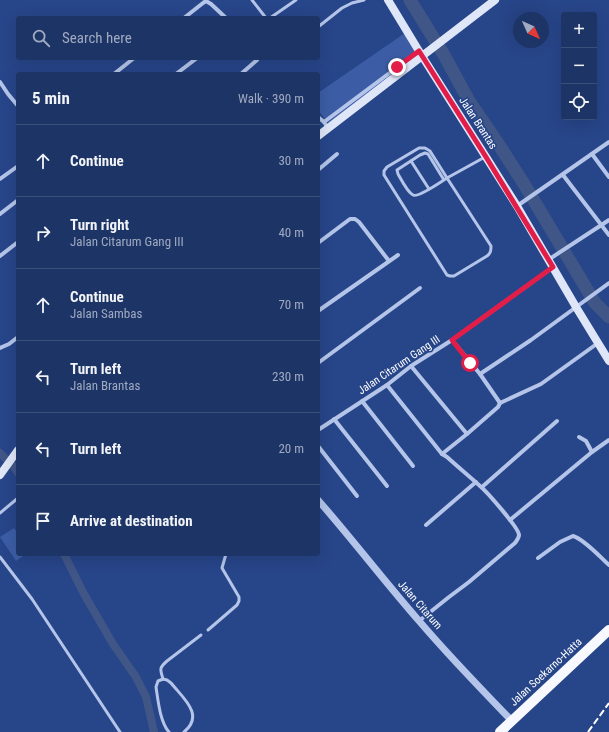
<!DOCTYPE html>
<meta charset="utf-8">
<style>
:root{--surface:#1d3467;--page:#2a3f70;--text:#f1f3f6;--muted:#a0aac0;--line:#3b4f7b}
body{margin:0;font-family:"Roboto Condensed",sans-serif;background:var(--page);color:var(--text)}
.controls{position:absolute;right:12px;top:12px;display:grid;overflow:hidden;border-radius:4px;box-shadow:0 4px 16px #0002}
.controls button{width:36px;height:36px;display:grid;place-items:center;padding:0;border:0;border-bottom:1px solid var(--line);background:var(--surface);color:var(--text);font:20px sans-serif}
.compass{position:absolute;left:513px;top:12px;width:36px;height:36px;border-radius:50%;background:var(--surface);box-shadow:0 4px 16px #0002;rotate:135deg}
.stop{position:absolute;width:12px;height:12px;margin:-9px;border:3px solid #e11d48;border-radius:50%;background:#fff}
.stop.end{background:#e11d48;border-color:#fff;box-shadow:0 1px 4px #0008}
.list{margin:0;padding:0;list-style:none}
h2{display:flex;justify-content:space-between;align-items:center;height:52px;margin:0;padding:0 16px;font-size:17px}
h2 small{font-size:13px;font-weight:400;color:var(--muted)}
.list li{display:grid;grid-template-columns:26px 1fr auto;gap:12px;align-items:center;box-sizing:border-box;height:72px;padding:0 16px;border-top:1px solid var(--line)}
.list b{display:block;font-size:15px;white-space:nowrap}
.list p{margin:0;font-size:13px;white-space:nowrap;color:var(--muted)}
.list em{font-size:13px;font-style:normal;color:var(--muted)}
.icon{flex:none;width:22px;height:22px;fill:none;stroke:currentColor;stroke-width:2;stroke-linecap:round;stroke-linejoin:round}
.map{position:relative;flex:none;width:609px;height:732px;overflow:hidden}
.search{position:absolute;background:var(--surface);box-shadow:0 4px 16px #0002;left:16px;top:16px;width:304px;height:44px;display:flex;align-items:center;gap:10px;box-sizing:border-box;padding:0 14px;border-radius:4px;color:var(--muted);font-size:15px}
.panel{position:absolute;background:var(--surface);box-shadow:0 4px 16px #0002;left:16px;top:72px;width:304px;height:484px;border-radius:4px}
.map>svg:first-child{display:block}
.green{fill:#3c5da5}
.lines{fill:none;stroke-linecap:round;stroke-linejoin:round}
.canal{stroke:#405687;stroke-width:8}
.river{stroke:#405687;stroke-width:13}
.service{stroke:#b4c5e9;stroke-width:3}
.minor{stroke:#b4c5e9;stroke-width:4}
.tertiary{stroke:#b4c5e9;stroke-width:7}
.secondary{stroke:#dee6f8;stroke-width:8}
.primary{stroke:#f7f9fe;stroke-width:10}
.rail{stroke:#fff;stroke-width:2;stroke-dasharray:7 3;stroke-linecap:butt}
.route{stroke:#e11d48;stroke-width:5}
.labels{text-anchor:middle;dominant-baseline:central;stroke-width:3.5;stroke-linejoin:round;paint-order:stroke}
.street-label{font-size:11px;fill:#fff;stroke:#274589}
</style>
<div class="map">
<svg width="609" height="732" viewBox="0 0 609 732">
<rect width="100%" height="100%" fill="#274589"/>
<g class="green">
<path d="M 405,33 L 419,56 L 329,124 L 318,110 L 318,93 Z"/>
<path d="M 14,528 L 18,534 L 18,554 L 26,554 L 16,561 L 0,537 Z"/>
</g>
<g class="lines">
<g class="canal">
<path d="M 0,453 L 14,467 L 18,473"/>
<path d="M 64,554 L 84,594 L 113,644 L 136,677 L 146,697 L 154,732"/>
</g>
<path class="river" d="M 410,0 L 444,55 L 469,101 L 499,145 L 524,184 L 595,303 L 609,317"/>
<g class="service">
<path d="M 252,0 L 266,18"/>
<path d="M 270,18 L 296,0"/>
<path d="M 318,27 L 342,8 L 352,3 L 364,0"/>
<path d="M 411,161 L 429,189"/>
<path d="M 444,180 L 428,154 L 425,153 L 420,155 L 397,170 L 398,174 C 401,179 407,192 413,195 C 418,198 441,182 447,178 L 491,246 C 491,250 491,253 487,256 L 454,276 L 450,276 L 447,275 L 384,175 L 384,171 L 387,167 L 419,148 L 425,148 L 430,151 L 447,178 L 485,157"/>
<path d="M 0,513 L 18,498"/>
<path d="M 0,557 L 32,599 L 120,732"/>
<path d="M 208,630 L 237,605 L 239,601 L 239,597 L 222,568 L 226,554"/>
<path d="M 163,679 L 167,680 L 171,683 C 183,698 205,715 184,732"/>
<path d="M 163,679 C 160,669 159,668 167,661 L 201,635"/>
<path d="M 163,679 L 158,681 L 156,687 C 158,700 160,722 169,732"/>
</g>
<g class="minor">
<path d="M 184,18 L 203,3 L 206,1 L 211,4 L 226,18"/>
<path d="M 114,74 L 134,58"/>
<path d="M 176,74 L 197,58"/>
<path d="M 241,74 L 257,60"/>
<path d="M 0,82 L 8,94 L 18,106"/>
<path d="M 318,117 L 324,122"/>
<path d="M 328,128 L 324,122 L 419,51"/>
<path d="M 592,154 L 609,177"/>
<path d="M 318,170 L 337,154"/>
<path d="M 563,175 L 609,235"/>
<path d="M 0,179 L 18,166"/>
<path d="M 517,206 L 609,142"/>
<path d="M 0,214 L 18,200"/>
<path d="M 318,243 L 350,219 L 355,219 L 359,222 L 389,261"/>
<path d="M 0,256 L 18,242"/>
<path d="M 548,260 L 609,220"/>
<path d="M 318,311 L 398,255"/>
<path d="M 0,348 L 9,344 L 18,337"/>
<path d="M 318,363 L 420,288"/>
<path d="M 411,366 L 467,434"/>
<path d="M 480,374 L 531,340 L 609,283"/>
<path d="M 387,385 L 442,454"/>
<path d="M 362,401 L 413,466"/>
<path d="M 500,403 L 541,384 L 598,343"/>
<path d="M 334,419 L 387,486"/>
<path d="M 318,430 L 387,385 L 411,366 L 452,340 L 553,267"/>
<path d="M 579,437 L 586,441 L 592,452"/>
<path d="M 318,446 L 357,496"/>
<path d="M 482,487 L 557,421"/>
<path d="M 510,520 L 592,452 L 609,440"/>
<path d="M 426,525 L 476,482"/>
<path d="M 538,558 L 560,542 L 573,536 C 584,539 600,557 609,565"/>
<path d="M 419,621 L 449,597 L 469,582 L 515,543 C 517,540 519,538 519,535 C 519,528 487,492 480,486 C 469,476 458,467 447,457 L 442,454 L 467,434 L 498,407 L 500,403 L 480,374 L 452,340"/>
</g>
<path class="tertiary" d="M 318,500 C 353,540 385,582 420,622 C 449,656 480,688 511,720"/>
<g class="secondary">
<path d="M 388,0 L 422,56 L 486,157 L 517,206 L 576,307 L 609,361"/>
<path d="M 318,136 L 495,0"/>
<path d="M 0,475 L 18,450"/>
</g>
<path class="primary" d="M 500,732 L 609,630"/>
<path class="rail" d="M 588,732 L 609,703"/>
</g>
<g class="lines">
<path class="route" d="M 397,67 L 419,51 L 486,157 L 553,267 L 452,340 L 470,363"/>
</g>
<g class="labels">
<g class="street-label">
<text transform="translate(478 123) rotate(57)">Jalan Brantas</text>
<text transform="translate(399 365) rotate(-34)">Jalan Citarum Gang III</text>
<text transform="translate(420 605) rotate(49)">Jalan Citarum</text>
<text transform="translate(546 672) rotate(-43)">Jalan Soekarno-Hatta</text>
</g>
</g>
</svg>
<div class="controls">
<button>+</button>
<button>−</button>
<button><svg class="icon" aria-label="locate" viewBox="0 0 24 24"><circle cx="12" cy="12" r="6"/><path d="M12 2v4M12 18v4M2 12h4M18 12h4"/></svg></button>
</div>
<svg class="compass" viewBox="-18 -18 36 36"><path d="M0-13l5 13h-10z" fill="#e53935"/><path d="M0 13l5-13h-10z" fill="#a0aac0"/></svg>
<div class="stop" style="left:470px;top:363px"></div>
<div class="stop end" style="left:397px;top:67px"></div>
<div class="search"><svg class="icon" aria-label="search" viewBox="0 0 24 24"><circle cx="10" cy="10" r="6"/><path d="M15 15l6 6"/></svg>Search here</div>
<section class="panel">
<h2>5 min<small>Walk · 390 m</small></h2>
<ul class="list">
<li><svg class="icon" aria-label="ahead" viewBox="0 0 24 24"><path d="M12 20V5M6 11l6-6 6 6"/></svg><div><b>Continue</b></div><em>30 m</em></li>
<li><svg class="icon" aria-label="right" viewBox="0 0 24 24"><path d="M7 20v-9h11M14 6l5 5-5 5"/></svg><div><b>Turn right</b><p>Jalan Citarum Gang III</p></div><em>40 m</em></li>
<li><svg class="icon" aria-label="ahead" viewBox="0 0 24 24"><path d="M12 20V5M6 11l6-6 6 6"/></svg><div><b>Continue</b><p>Jalan Sambas</p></div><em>70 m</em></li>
<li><svg class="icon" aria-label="left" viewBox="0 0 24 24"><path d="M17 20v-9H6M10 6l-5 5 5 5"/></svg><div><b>Turn left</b><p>Jalan Brantas</p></div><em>230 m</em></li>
<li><svg class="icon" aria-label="left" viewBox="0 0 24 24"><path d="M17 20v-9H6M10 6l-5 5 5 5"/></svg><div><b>Turn left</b></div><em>20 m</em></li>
<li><svg class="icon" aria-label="arrive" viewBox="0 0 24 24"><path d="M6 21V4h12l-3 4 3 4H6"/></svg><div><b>Arrive at destination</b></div></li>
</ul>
</section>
</div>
